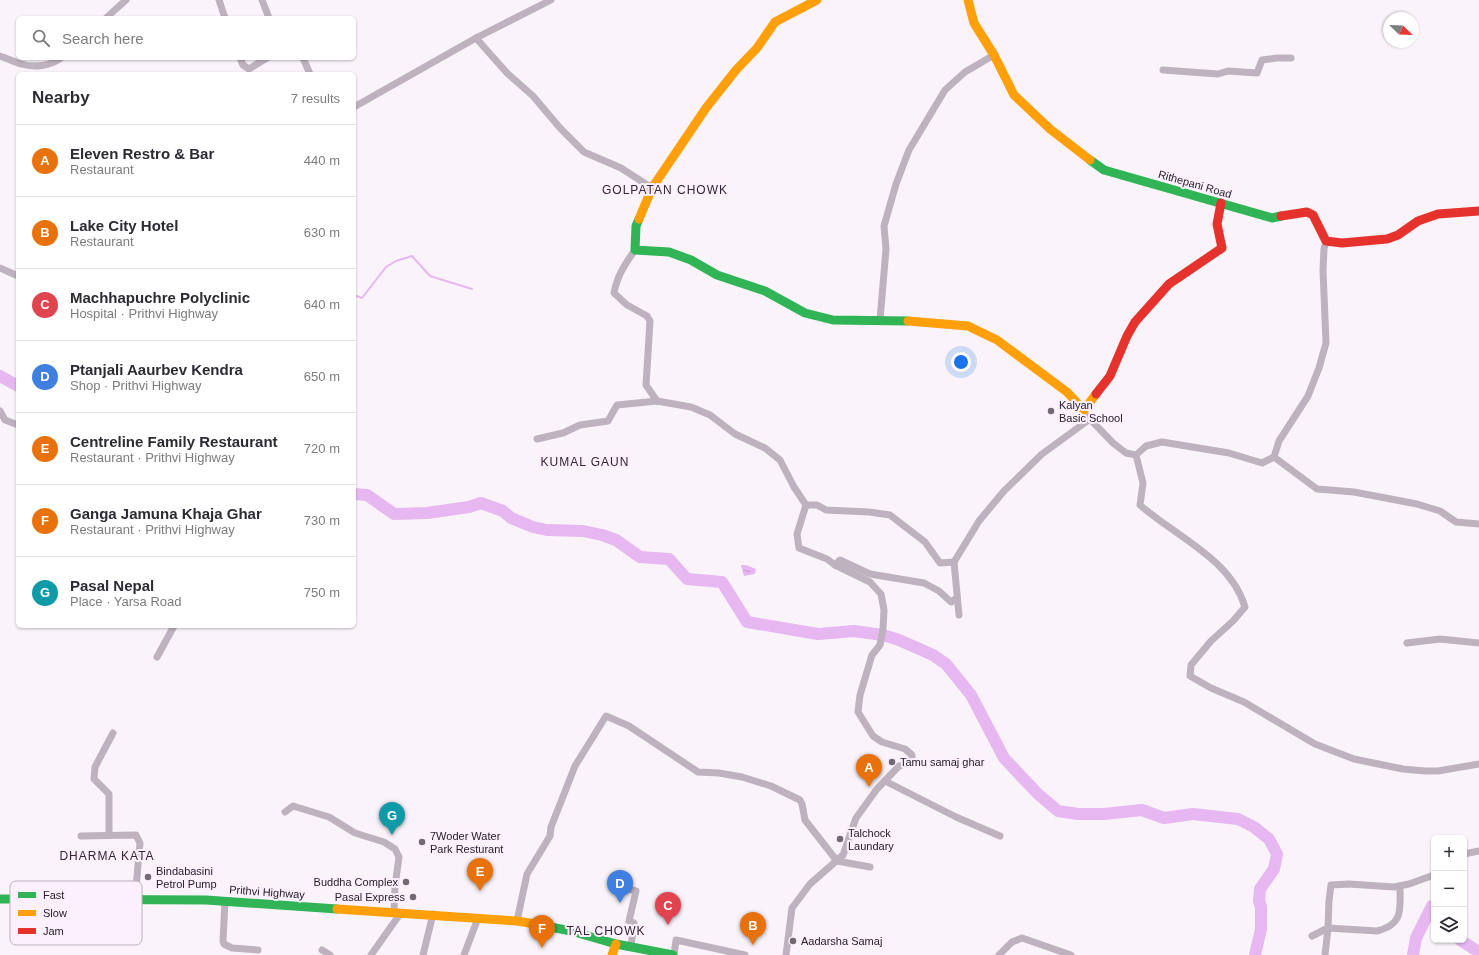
<!DOCTYPE html>
<meta charset="utf-8">
<style>
:root{--surface:#fff;--page:#f2f2f3;--text:#2b2b33;--muted:#7c7c81;--line:#e1e1e2;--accent:#0b8043}
body{margin:0;font-family:Arial,sans-serif;background:var(--page);color:var(--text)}
.controls{position:absolute;right:12px;bottom:12px;display:grid;overflow:hidden;border-radius:6px;box-shadow:0 1px 3px #0004}
.controls button{width:36px;height:36px;display:grid;place-items:center;padding:0;border:0;border-bottom:1px solid var(--line);background:var(--surface);color:var(--text);font:20px sans-serif}
.compass{position:absolute;left:1383px;top:12px;width:36px;height:36px;border-radius:50%;background:var(--surface);box-shadow:0 1px 3px #0004;rotate:113deg}
.you{position:absolute;left:961px;top:362px;width:14px;height:14px;margin:-10px;border:3px solid #fff;border-radius:50%;background:#1a73e8;box-shadow:0 0 0 6px #1a73e833}
.badge{display:grid;place-items:center;width:26px;height:26px;border-radius:50%;background:var(--accent);color:#fff;font-size:13px;font-weight:700}
.pin{position:absolute;translate:-50% -33px;filter:drop-shadow(0 1px 2px #0008)}
.pin::after{content:'';position:absolute;top:21px;width:14px;height:12px;background:inherit;clip-path:polygon(0 0,100% 0,50% 100%)}
.list{margin:0;padding:0;list-style:none}
h2{display:flex;justify-content:space-between;align-items:center;height:52px;margin:0;padding:0 16px;font-size:17px}
h2 small{font-size:13px;font-weight:400;color:var(--muted)}
.list li{display:grid;grid-template-columns:26px 1fr auto;gap:12px;align-items:center;box-sizing:border-box;height:72px;padding:0 16px;border-top:1px solid var(--line)}
.list b{display:block;font-size:15px;white-space:nowrap}
.list p{margin:0;font-size:13px;white-space:nowrap;color:var(--muted)}
.list em{font-size:13px;font-style:normal;color:var(--muted)}
.icon{flex:none;width:22px;height:22px;fill:none;stroke:currentColor;stroke-width:2;stroke-linecap:round;stroke-linejoin:round}
.map{position:relative;flex:none;width:1479px;height:955px;overflow:hidden}
.search{position:absolute;background:var(--surface);box-shadow:0 1px 3px #0004;left:16px;top:16px;width:340px;height:44px;display:flex;align-items:center;gap:10px;box-sizing:border-box;padding:0 14px;border-radius:6px;color:var(--muted);font-size:15px}
.panel{position:absolute;background:var(--surface);box-shadow:0 1px 3px #0004;left:16px;top:72px;width:340px;height:556px;border-radius:6px}
.map>svg:first-child{display:block}
.water{fill:url(#water-ripples)}
.lines{fill:none;stroke-linecap:round;stroke-linejoin:round}
.stream{stroke:#e6b7f0;stroke-width:2}
.river{stroke:#e6b7f0;stroke-width:12}
.street{stroke:#beb2bf;stroke-width:7}
.fast{stroke:#30b455;stroke-width:9}
.slow{stroke:#ff9f0a;stroke-width:9}
.jam{stroke:#e5322d;stroke-width:9}
.poi-dot{fill:#716a72;stroke:#fcf0fe;stroke-width:1.5}
.labels{text-anchor:middle;dominant-baseline:central;stroke-width:4;stroke-linejoin:round;paint-order:stroke}
.street-label{font-size:11px;fill:#272028;stroke:#fcf0fe}
.poi-label{font-size:11px;fill:#272028;stroke:#fcf0fe;text-anchor:start}
.neighbourhood-label{font-size:12px;letter-spacing:1px;fill:#332436;stroke:#fcf0fe}
.key{fill:#fcf0fe;stroke:#bcb2be;stroke-width:1}
.key-label{font-size:11px;fill:#272028}
</style>
<div class="map">
<svg width="1479" height="955" viewBox="0 0 1479 955">
<defs>
<pattern id="water-ripples" width="26" height="14" patternUnits="userSpaceOnUse"><rect width="26" height="14" fill="#e6b7f0"/><path d="M2 4q2-2 4 0t4 0M15 11q2-2 4 0t4 0" fill="none" stroke="#c59dce"/></pattern>
</defs>
<rect width="100%" height="100%" fill="#faf4fa"/>
<path class="water" d="M 741,565 L 746,565 L 756,569 L 755,574 L 744,576 Z"/>
<g class="lines">
<path class="stream" d="M 354,295 L 362,298 L 386,267 L 396,261 L 412,256 L 430,276 L 472,289"/>
<g class="river">
<path d="M 0,376 L 18,386"/>
<path d="M 354,494 L 367,495 L 394,514 L 427,513 L 469,507 L 481,503 L 503,511 L 511,518 L 533,527 L 547,530 L 583,531 L 602,535 L 616,540 L 640,557 L 669,559 L 687,579 L 722,582 L 747,622 L 818,634 L 854,631 L 883,635 L 899,640 L 933,655 L 946,664 L 971,695 L 1004,758 L 1038,794 L 1058,811 L 1078,814 L 1104,814 L 1142,810 L 1164,818 L 1193,814 L 1238,819 L 1254,827 L 1269,839 L 1277,854 L 1274,869 L 1260,889 L 1259,901 L 1261,907 L 1261,929 L 1255,955"/>
<path d="M 1460,940 L 1479,952"/>
<path d="M 1413,955 L 1416,938 L 1432,906 L 1434,906"/>
</g>
<g class="street">
<path d="M 219,0 L 225,18"/>
<path d="M 262,0 L 269,18"/>
<path d="M 106,18 L 126,0"/>
<path d="M 476,38 L 507,73 L 533,96 L 560,128 L 584,152 L 621,168 L 652,188"/>
<path d="M 0,56 C 7,58 14,62 21,64 C 35,68 50,66 61,58"/>
<path d="M 240,58 L 243,65 L 249,69 L 267,58"/>
<path d="M 303,58 L 310,74"/>
<path d="M 1163,70 L 1218,74 L 1228,71 L 1257,73 L 1262,60 L 1277,58 L 1291,58"/>
<path d="M 354,107 L 476,38 L 551,0"/>
<path d="M 635,250 C 625,264 617,276 614,293 L 627,305 L 647,316 L 650,321 L 646,385 L 657,401"/>
<path d="M 0,268 L 18,276"/>
<path d="M 880,320 L 886,249 L 884,226 L 896,184 L 909,150 L 945,90 L 965,72 L 994,55"/>
<path d="M 0,411 L 5,420 L 18,425"/>
<path d="M 1090,419 L 1113,443 L 1126,453 L 1136,455 L 1146,446 L 1162,442 L 1229,453 L 1262,463 L 1274,457 L 1279,441 L 1308,396 L 1319,368 L 1326,343 L 1323,270 L 1324,249 L 1326,241"/>
<path d="M 537,439 L 563,433 L 580,425 L 608,421 L 617,405 L 657,401 L 691,407 L 710,415 L 735,434 L 765,448 L 780,460 L 794,487 L 806,505 L 817,505 L 826,510 L 869,512 L 890,515 L 925,542 L 940,563 L 954,562 L 959,615"/>
<path d="M 1136,455 L 1143,483 L 1140,505 C 1175,536 1231,559 1245,607 L 1233,621 L 1211,641 L 1191,665 L 1190,676 L 1211,688 L 1244,702 L 1315,744 L 1354,759 L 1403,769 L 1425,771 L 1438,771 L 1479,764"/>
<path d="M 1274,457 L 1317,489 L 1354,492 L 1417,504 L 1440,511 L 1456,522 L 1479,524"/>
<path d="M 806,505 L 797,534 L 799,548 L 827,559 L 835,565 L 840,560 L 870,574 L 924,583 L 939,591 L 951,602 L 957,598"/>
<path d="M 954,562 L 979,521 L 1004,491 L 1042,454 L 1090,419 L 1087,416"/>
<path d="M 1407,643 L 1440,639 L 1479,643"/>
<path d="M 157,657 L 174,626"/>
<path d="M 885,781 L 956,817 L 1000,836"/>
<path d="M 285,812 L 293,806 L 329,817 L 355,833 L 384,842 L 395,849 L 399,857 L 395,886 L 394,913"/>
<path d="M 109,835 L 109,794 L 94,779 L 95,767 L 113,733"/>
<path d="M 81,836 L 136,835 L 140,843 L 135,899"/>
<path d="M 1464,854 L 1479,851"/>
<path d="M 624,888 L 636,891 L 629,921 L 634,923 L 631,946"/>
<path d="M 225,901 L 223,941 L 224,944 L 232,948 L 258,950"/>
<path d="M 517,921 L 527,874 L 550,836 L 551,827 L 575,766 L 606,716 L 629,726 L 698,772 L 719,773 L 742,777 L 771,786 L 800,800 L 802,804 L 805,820 L 837,861 L 870,867"/>
<path d="M 1312,936 L 1328,928 L 1329,901 L 1331,885 L 1349,884 L 1394,887 L 1409,884 L 1434,875"/>
<path d="M 322,950 L 330,955"/>
<path d="M 371,955 L 400,914"/>
<path d="M 423,955 L 433,914"/>
<path d="M 464,955 L 478,918"/>
<path d="M 674,955 L 676,940 L 745,955"/>
<path d="M 786,955 L 792,908 L 810,884 L 843,855 L 856,818 L 877,789 L 899,766 L 908,763 L 912,760 L 912,755 L 905,749 L 882,742 L 873,736 L 858,712 L 860,695 L 872,655 L 880,645 L 883,629 L 884,610 L 881,594 L 870,582 L 835,565"/>
<path d="M 999,955 L 1012,942 L 1022,938 L 1071,955"/>
<path d="M 1325,955 L 1328,928 L 1377,931 C 1404,924 1400,909 1400,886"/>
</g>
<g class="fast">
<path d="M 1090,160 L 1104,170 L 1272,218 L 1281,216"/>
<path d="M 639,219 L 636,226 L 635,250 L 669,252 L 691,260 L 717,275 L 765,291 L 805,313 L 833,320 L 908,321"/>
<path d="M 0,899 L 206,900 L 337,909"/>
<path d="M 535,924 L 571,931 L 616,944 L 673,955"/>
</g>
<g class="slow">
<path d="M 968,0 L 974,23 L 994,55 L 1014,95 L 1050,129 L 1090,160"/>
<path d="M 639,219 L 652,188 L 706,108 L 736,70 L 757,48 L 775,22 L 817,0"/>
<path d="M 908,321 L 968,326 L 997,340 L 1067,392 L 1084,410 L 1096,394"/>
<path d="M 337,909 L 517,921 L 535,924"/>
<path d="M 612,955 L 616,944"/>
</g>
<g class="jam">
<path d="M 1281,216 L 1307,212 L 1313,215 L 1326,241 L 1342,243 L 1387,239 L 1398,235 L 1418,221 L 1438,214 L 1479,211"/>
<path d="M 1096,394 L 1110,376 L 1127,336 L 1135,322 L 1169,284 L 1222,248 L 1217,224 L 1221,203"/>
</g>
</g>
<g class="poi-dot">
<circle cx="1051" cy="411" r="4"/>
<circle cx="892" cy="762" r="4"/>
<circle cx="840" cy="839" r="4"/>
<circle cx="422" cy="842" r="4"/>
<circle cx="148" cy="877" r="4"/>
<circle cx="406" cy="882" r="4"/>
<circle cx="413" cy="897" r="4"/>
<circle cx="793" cy="941" r="4"/>
</g>
<g class="labels">
<g class="street-label">
<text transform="translate(1195 184) rotate(16)">Rithepani Road</text>
<text transform="translate(267 892) rotate(4)">Prithvi Highway</text>
</g>
<g class="poi-label">
<text x="1059" y="405">Kalyan<tspan x="1059" dy="13">Basic School</tspan></text>
<text x="900" y="762">Tamu samaj ghar</text>
<text x="848" y="833">Talchock<tspan x="848" dy="13">Laundary</tspan></text>
<text x="430" y="836">7Woder Water<tspan x="430" dy="13">Park Resturant</tspan></text>
<text x="156" y="871">Bindabasini<tspan x="156" dy="13">Petrol Pump</tspan></text>
<text x="398" y="882" text-anchor="end">Buddha Complex</text>
<text x="405" y="897" text-anchor="end">Pasal Express</text>
<text x="801" y="941">Aadarsha Samaj</text>
</g>
<g class="neighbourhood-label">
<text x="665" y="190">GOLPATAN CHOWK</text>
<text x="585" y="462">KUMAL GAUN</text>
<text x="107" y="856">DHARMA KATA</text>
<text x="606" y="931">TAL CHOWK</text>
</g>
</g>
<rect x="10" y="881" width="132" height="64" rx="6" class="key"/>
<rect x="18" y="892" width="18" height="6" fill="#30b455"/>
<rect x="18" y="910" width="18" height="6" fill="#ff9f0a"/>
<rect x="18" y="928" width="18" height="6" fill="#e5322d"/>
<g class="key-label">
<text x="43" y="899">Fast</text>
<text x="43" y="917">Slow</text>
<text x="43" y="935">Jam</text>
</g>
</svg>
<div class="controls">
<button>+</button>
<button>−</button>
<button><svg class="icon" aria-label="layers" viewBox="0 0 24 24"><path d="M12 4l9 5-9 5-9-5zM3 14l9 5 9-5"/></svg></button>
</div>
<svg class="compass" viewBox="-18 -18 36 36"><path d="M0-13l5 13h-10z" fill="#e53935"/><path d="M0 13l5-13h-10z" fill="#7c7c81"/></svg>
<div class="you"></div>
<div class="pin badge" style="left:869px;top:787px;background:#e8710a">A</div>
<div class="pin badge" style="left:753px;top:945px;background:#e8710a">B</div>
<div class="pin badge" style="left:668px;top:925px;background:#e0444e">C</div>
<div class="pin badge" style="left:620px;top:903px;background:#3f7fe0">D</div>
<div class="pin badge" style="left:480px;top:891px;background:#e8710a">E</div>
<div class="pin badge" style="left:542px;top:948px;background:#e8710a">F</div>
<div class="pin badge" style="left:392px;top:835px;background:#0f9aa8">G</div>
<div class="search"><svg class="icon" aria-label="search" viewBox="0 0 24 24"><circle cx="10" cy="10" r="6"/><path d="M15 15l6 6"/></svg>Search here</div>
<section class="panel">
<h2>Nearby<small>7 results</small></h2>
<ul class="list">
<li><span class="badge" style="background:#e8710a">A</span><div><b>Eleven Restro &amp; Bar</b><p>Restaurant</p></div><em>440 m</em></li>
<li><span class="badge" style="background:#e8710a">B</span><div><b>Lake City Hotel</b><p>Restaurant</p></div><em>630 m</em></li>
<li><span class="badge" style="background:#e0444e">C</span><div><b>Machhapuchre Polyclinic</b><p>Hospital · Prithvi Highway</p></div><em>640 m</em></li>
<li><span class="badge" style="background:#3f7fe0">D</span><div><b>Ptanjali Aaurbev Kendra</b><p>Shop · Prithvi Highway</p></div><em>650 m</em></li>
<li><span class="badge" style="background:#e8710a">E</span><div><b>Centreline Family Restaurant</b><p>Restaurant · Prithvi Highway</p></div><em>720 m</em></li>
<li><span class="badge" style="background:#e8710a">F</span><div><b>Ganga Jamuna Khaja Ghar</b><p>Restaurant · Prithvi Highway</p></div><em>730 m</em></li>
<li><span class="badge" style="background:#0f9aa8">G</span><div><b>Pasal Nepal</b><p>Place · Yarsa Road</p></div><em>750 m</em></li>
</ul>
</section>
</div>
